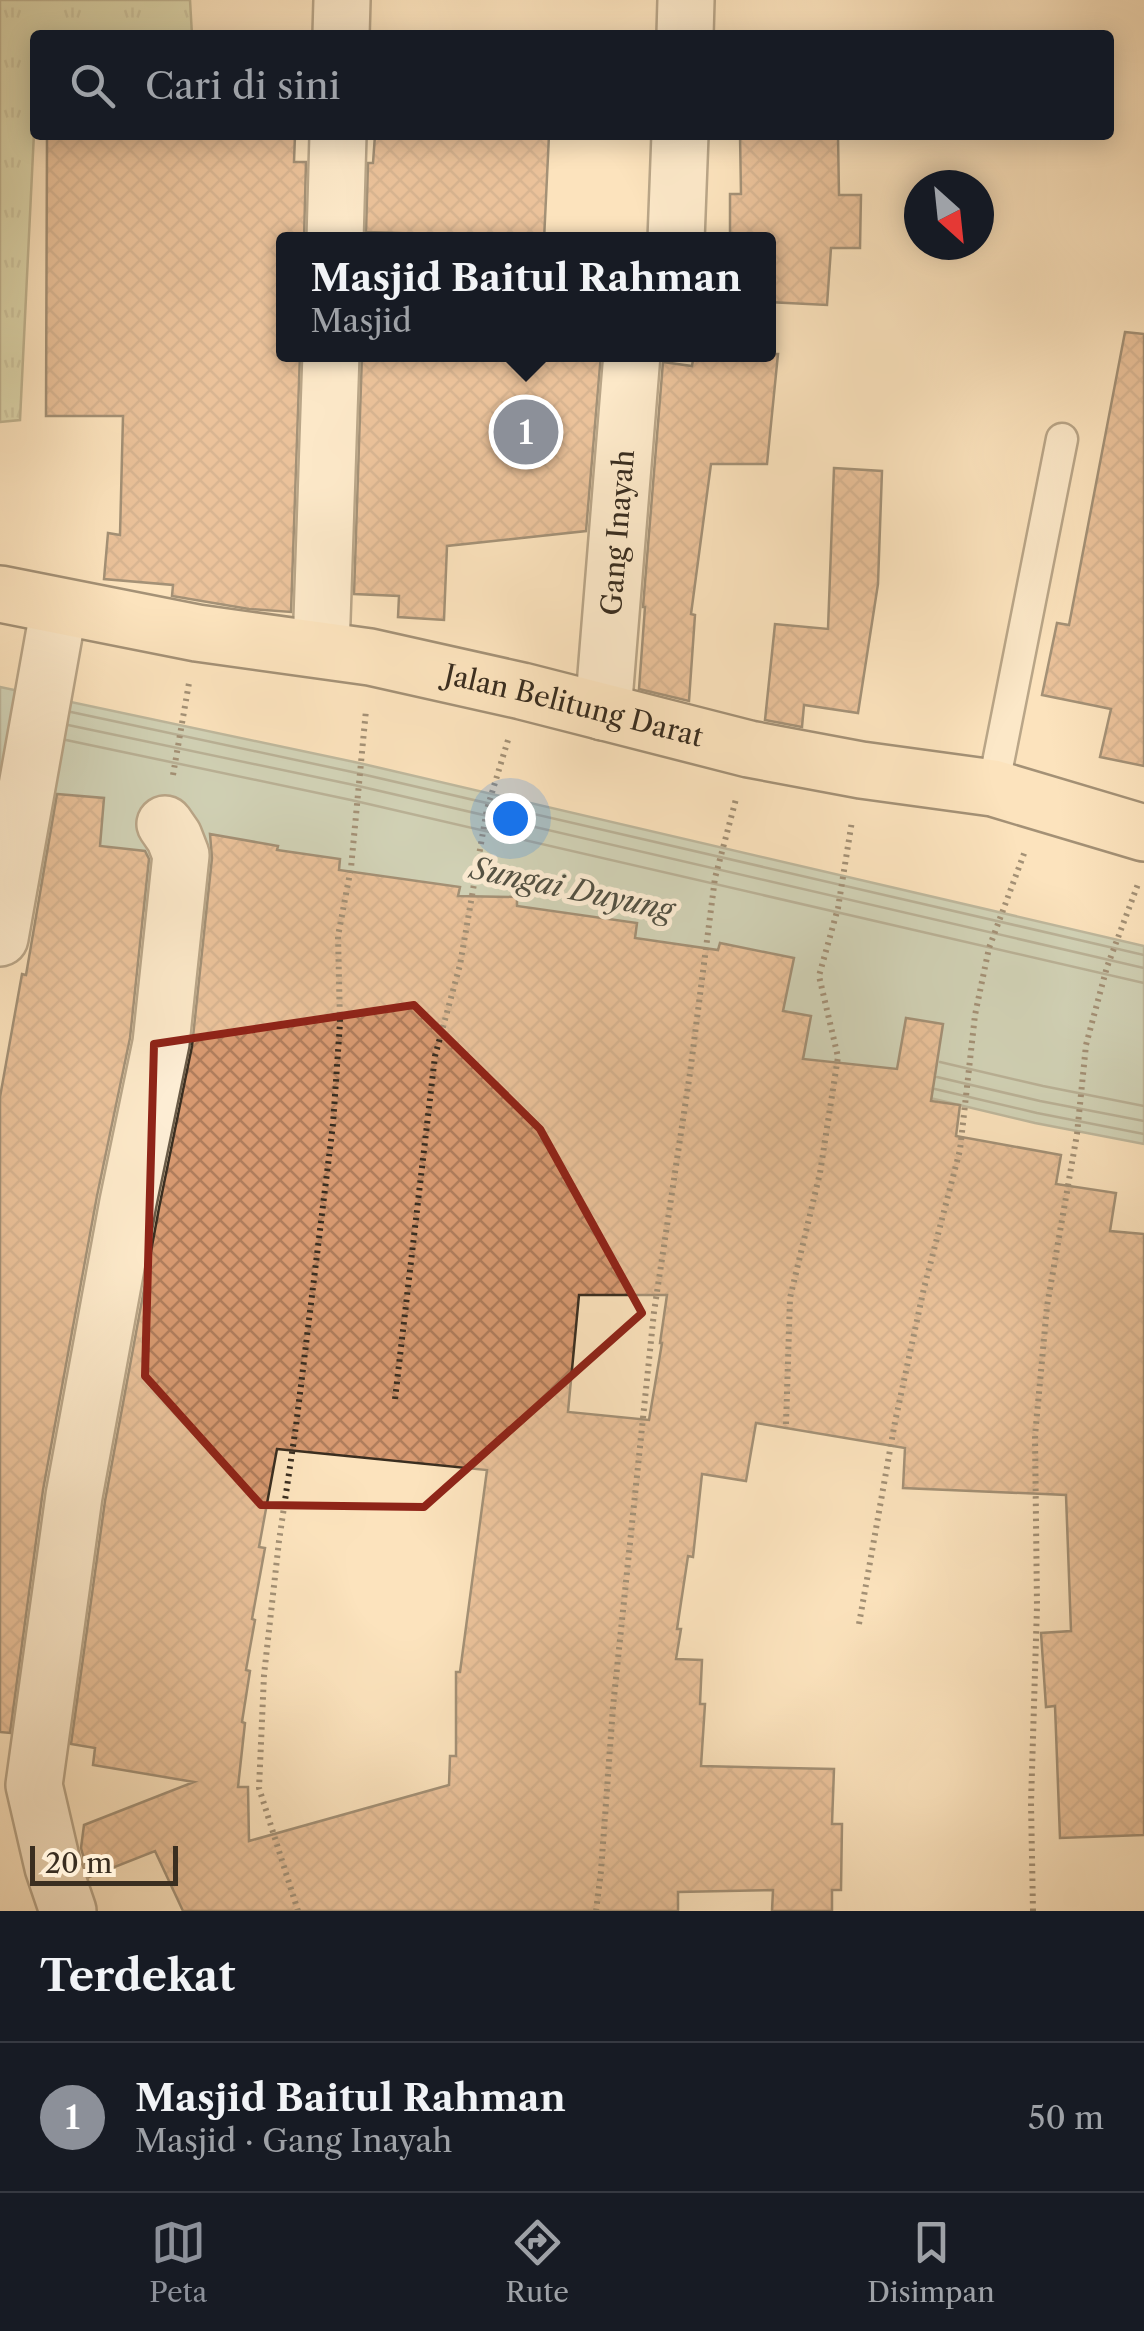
<!DOCTYPE html>
<html lang="id">
<meta charset="utf-8">
<style>
:root{--surface:#171b24;--page:#242831;--text:#f1f3f6;--muted:#9ea1a6;--line:#363941;--accent:#8c9099}
body{margin:0;font-family:"Libre Caslon Text",serif;background:var(--page);color:var(--text)}
.compass{position:absolute;left:904px;top:170px;width:90px;height:90px;border-radius:50%;background:var(--surface);box-shadow:0 5px 25px #0003;rotate:153deg}
.scale{position:absolute;left:30px;bottom:25px;width:148px;box-sizing:border-box;padding-left:10px;border:5px solid #3a2e20;border-top:0;font-size:28px;line-height:35px;white-space:nowrap;color:#3a2e20;-webkit-text-stroke:8px #fdedd4;paint-order:stroke}
.you{position:absolute;left:510px;top:818px;width:35px;height:35px;margin:-25px;border:8px solid #fff;border-radius:50%;background:#1a73e8;box-shadow:0 0 0 15px #1a73e833}
.badge{display:grid;place-items:center;width:65px;height:65px;border-radius:50%;background:var(--accent);color:#fff;font-size:32px;font-weight:700}
.pin{position:absolute;translate:-50% -50%;border:5px solid #fff;box-shadow:0 2px 10px #0006}
.popup{position:absolute;left:276px;top:232px;width:500px;height:130px;box-sizing:border-box;display:grid;place-content:center;border-radius:10px;background:var(--surface);filter:drop-shadow(0 2px 8px #0005);font-size:32px;white-space:nowrap;color:var(--muted)}
.popup b{font-size:38px;color:var(--text)}
.popup::after{content:'';position:absolute;left:50%;top:100%;margin-left:-20px;border:20px solid transparent;border-top-color:var(--surface)}
.list{margin:0;padding:0;list-style:none}
h2{display:flex;justify-content:space-between;align-items:center;height:130px;margin:0;padding:0 40px;font-size:42px}
h2 small{font-size:32px;font-weight:400;color:var(--muted)}
.list li{display:grid;grid-template-columns:65px 1fr auto;gap:30px;align-items:center;box-sizing:border-box;height:150px;padding:0 40px;border-top:2px solid var(--line)}
.list b{display:block;font-size:38px;white-space:nowrap}
.list p{margin:0;font-size:32px;white-space:nowrap;color:var(--muted)}
.list em{font-size:32px;font-style:normal;color:var(--muted)}
.icon{flex:none;width:55px;height:55px;fill:none;stroke:currentColor;stroke-width:2;stroke-linecap:round;stroke-linejoin:round}
.map{position:relative;flex:none;width:1144px;height:1911px;overflow:hidden}
.search{position:absolute;background:var(--surface);box-shadow:0 5px 25px #0003;left:30px;right:30px;top:30px;height:110px;display:flex;align-items:center;gap:25px;box-sizing:border-box;padding:0 35px;border-radius:10px;color:var(--muted);font-size:38px}
.sheet{height:280px;background:var(--surface)}
nav{display:flex;justify-content:space-around;align-items:center;box-sizing:border-box;height:140px;border-top:2px solid var(--line);background:var(--surface);font-size:28px;color:var(--muted)}
nav a{display:grid;justify-items:center;gap:5px}
nav .on{color:var(--accent)}
.map>svg:first-child{display:block}
.grass{fill:url(#grass-tufts);stroke:#7a7a5a;stroke-width:2.5}
.water{fill:#9fbeaf;stroke:#778476;stroke-width:2.5}
.lines{fill:none;stroke-linecap:round;stroke-linejoin:round}
.shore{stroke:#6c7668;stroke-width:2.5}
.building{fill:url(#building-cross-hatch);stroke:#3a2e20;stroke-width:2.5;fill-rule:evenodd}
.lane-casing{stroke:#6a5b47;stroke-width:35}
.street-casing{stroke:#6a5b47;stroke-width:60}
.primary-casing{stroke:#3a2e20;stroke-width:60}
.path{stroke:#3a2e20;stroke-width:6;stroke-dasharray:2.5 5;stroke-linecap:butt}
.lane{stroke:#fdedd4;stroke-width:30}
.street{stroke:#fdedd4;stroke-width:55}
.primary{stroke:#fce3bd;stroke-width:55}
.marked{fill:none;stroke:#8f2418;stroke-width:8;stroke-linejoin:round}
.labels{text-anchor:middle;dominant-baseline:central;stroke-width:10;stroke-linejoin:round;paint-order:stroke}
.street-label{font-size:28px;fill:#3a2e20;stroke:#fdedd4}
.water-label{font-size:30px;font-style:italic;fill:#535244;stroke:#fdedd4}
</style>
<div class="map">
<svg width="1144" height="1911" viewBox="0 0 1144 1911">
<defs>
<pattern id="grass-tufts" width="24" height="20" patternUnits="userSpaceOnUse" patternTransform="scale(2.5)"><rect width="24" height="20" fill="#b9c595"/><path d="M3 7l-1-3M5 7V3M7 7l1-3M15 17l-1-3M17 17v-4M19 17l1-3" fill="none" stroke="#97a079"/></pattern>
<pattern id="building-cross-hatch" width="8" height="8" patternUnits="userSpaceOnUse" patternTransform="scale(2.5)"><rect width="8" height="8" fill="#d79970"/><path d="M0 0l8 8M0 8l8-8" fill="none" stroke="#af7d5c"/></pattern>
</defs>
<rect width="100%" height="100%" fill="#fce3bd"/>
<filter id="stains"><feTurbulence type="fractalNoise" baseFrequency=".002" numOctaves="4"/><feColorMatrix values="0 0 0 0 .2 0 0 0 0 .09 0 0 0 0 .02 0 0 0 .5 -.17"/></filter>
<radialGradient id="worn" r=".72"><stop offset=".6" stop-color="#630" stop-opacity="0"/><stop offset="1" stop-color="#630" stop-opacity=".3"/></radialGradient>
<path class="grass" d="M 0,0 L 190,0 L 192,35 L 35,35 L 35,112 L 20,420 L 0,422 Z"/>
<path class="water" d="M 0,687 L 359,763 L 1144,946 L 1144,1144 L 1035,1123 L 0,876 Z"/>
<g class="lines">
<g class="shore">
<path d="M 71,712 L 357,773 L 1144,955"/>
<path d="M 68,725 L 354,785 L 1144,968"/>
<path d="M 66,740 L 351,800 L 1144,983"/>
<path d="M 940,1062 L 1043,1086 L 1144,1106"/>
<path d="M 937,1077 L 1040,1101 L 1144,1121"/>
<path d="M 935,1089 L 1037,1113 L 1144,1134"/>
</g>
</g>
<g class="building">
<path d="M 47,135 L 295,135 L 294,162 L 306,162 L 304,240 L 284,240 L 282,354 L 300,354 L 291,612 L 249,609 L 172,596 L 173,585 L 104,579 L 108,533 L 120,535 L 123,416 L 46,416 Z"/>
<path d="M 375,135 L 549,135 L 544,240 L 496,240 L 496,236 L 366,232 L 368,163 L 373,163 Z"/>
<path d="M 740,135 L 838,135 L 839,195 L 861,195 L 860,248 L 831,248 L 827,305 L 768,302 L 768,240 L 730,240 L 730,194 L 741,194 Z"/>
<path d="M 1125,332 L 1144,334 L 1144,766 L 1100,757 L 1111,709 L 1042,695 L 1057,623 L 1069,625 Z"/>
<path d="M 362,354 L 601,354 L 586,531 L 447,546 L 444,620 L 398,617 L 399,596 L 354,594 Z"/>
<path d="M 694,354 L 778,354 L 767,464 L 711,464 L 691,614 L 695,615 L 689,701 L 639,689 L 645,607 L 643,607 L 663,362 L 692,366 Z"/>
<path d="M 834,468 L 882,471 L 878,584 L 858,713 L 804,705 L 802,727 L 765,720 L 775,624 L 828,629 Z"/>
<path d="M 57,794 L 104,798 L 100,846 L 145,851 L 149,859 L 130,1038 L 97,1196 L 43,1490 L 10,1733 L 0,1732 L 0,1097 L 22,974 L 26,975 Z"/>
<path d="M 210,834 L 278,846 L 277,850 L 340,859 L 339,870 L 460,887 L 458,896 L 517,897 L 517,906 L 637,923 L 635,938 L 718,950 L 720,943 L 794,958 L 783,1011 L 811,1016 L 803,1059 L 897,1069 L 906,1018 L 943,1024 L 931,1101 L 960,1105 L 956,1136 L 1061,1155 L 1056,1184 L 1116,1193 L 1110,1231 L 1144,1234 L 1144,1835 L 1060,1838 L 1055,1706 L 1046,1707 L 1041,1633 L 1071,1631 L 1066,1495 L 903,1488 L 905,1448 L 756,1423 L 746,1481 L 702,1474 L 693,1557 L 688,1556 L 677,1629 L 681,1629 L 676,1659 L 702,1660 L 700,1704 L 705,1704 L 701,1766 L 834,1769 L 832,1824 L 842,1824 L 841,1890 L 832,1890 L 832,1911 L 772,1911 L 773,1890 L 678,1892 L 678,1911 L 183,1911 L 155,1851 L 89,1877 L 81,1848 L 84,1825 L 194,1782 L 93,1765 L 95,1748 L 71,1744 L 105,1501 L 159,1208 L 192,1046 L 212,858 ZM 579,1295 L 667,1295 L 660,1343 L 662,1343 L 649,1420 L 568,1412 ZM 277,1449 L 487,1470 L 460,1672 L 456,1672 L 456,1756 L 450,1756 L 449,1785 L 249,1841 L 248,1787 L 238,1787 L 245,1723 L 242,1722 L 250,1671 L 246,1670 L 255,1620 L 252,1619 L 265,1548 L 259,1547 Z"/>
</g>
<g class="lines">
<defs>
<path id="lane" d="M 993,788 L 1062,439"/>
<g id="street">
<path d="M 341,35 L 342,0"/>
<path d="M 685,35 L 686,0"/>
<path d="M 335,240 L 338,135"/>
<path d="M 676,240 L 680,135"/>
<path d="M 321,649 L 331,354"/>
<path id="s1" d="M 603,712 L 632,354"/>
<path d="M 0,938 L 59,607"/>
<path d="M 68,1911 L 53,1867 L 34,1785 L 74,1496 L 128,1202 L 161,1043 L 181,855 L 174,837 L 165,824"/>
</g>
<g id="primary">
<path id="s2" d="M 0,594 L 197,633 L 370,657 L 522,691 L 749,749 L 861,770 L 993,788 L 1144,833"/>
</g>
</defs>
<use href="#lane" class="lane-casing"/>
<use href="#street" class="street-casing"/>
<use href="#primary" class="primary-casing"/>
<g class="path">
<path d="M 173,775 L 189,683"/>
<path d="M 395,1399 L 435,1056 L 460,965 L 487,809 L 508,740"/>
<path d="M 786,1424 L 790,1298 L 820,1173 L 838,1057 L 819,976 L 838,908 L 852,821"/>
<path d="M 859,1624 L 895,1422 L 924,1288 L 960,1150 L 975,1015 L 989,948 L 1025,851"/>
<path d="M 298,1911 L 259,1788 L 264,1675 L 279,1541 L 296,1426 L 333,1124 L 340,1023 L 338,936 L 351,868 L 366,710"/>
<path d="M 596,1911 L 601,1871 L 613,1707 L 654,1312 L 690,1073 L 715,878 L 736,799"/>
<path d="M 1033,1911 L 1031,1803 L 1037,1606 L 1035,1436 L 1047,1306 L 1077,1134 L 1086,1045 L 1107,967 L 1138,884"/>
</g>
<use href="#lane" class="lane"/>
<use href="#street" class="street"/>
<use href="#primary" class="primary"/>
</g>
<path d="M0 0H1144V1911H0ZM 414,1005 L 540,1129 L 642,1313 L 424,1507 L 261,1505 L 145,1376 L 154,1044 Z" fill="#fce3bd" fill-opacity=".55" fill-rule="evenodd"/>
<path class="marked" d="M 414,1005 L 540,1129 L 642,1313 L 424,1507 L 261,1505 L 145,1376 L 154,1044 Z"/>
<g class="labels">
<g class="street-label">
<text stroke="none"><textPath href="#s1" startOffset="180">Gang Inayah</textPath></text>
<text stroke="none"><textPath href="#s2" startOffset="585">Jalan Belitung Darat</textPath></text>
</g>
<g class="water-label">
<text transform="translate(572 889) rotate(12)">Sungai Duyung</text>
</g>
</g>
<rect width="100%" height="100%" filter="url(#stains)"/>
<rect width="100%" height="100%" fill="url(#worn)"/>
</svg>
<svg class="compass" viewBox="-18 -18 36 36"><path d="M0-13l5 13h-10z" fill="#e53935"/><path d="M0 13l5-13h-10z" fill="#9ea1a6"/></svg>
<div class="scale">20 m</div>
<div class="you"></div>
<div class="pin badge" style="left:526px;top:432px">1</div>
<div class="popup"><b>Masjid Baitul Rahman</b>Masjid</div>
<div class="search"><svg class="icon" aria-label="search" viewBox="0 0 24 24"><circle cx="10" cy="10" r="6"/><path d="M15 15l6 6"/></svg>Cari di sini</div>
</div>
<section class="sheet">
<h2>Terdekat<small></small></h2>
<ul class="list">
<li><span class="badge">1</span><div><b>Masjid Baitul Rahman</b><p>Masjid · Gang Inayah</p></div><em>50 m</em></li>
</ul>
</section>
<nav>
<a class="on"><svg class="icon" aria-label="map" viewBox="0 0 24 24"><path d="M3 6l6-2 6 2 6-2v14l-6 2-6-2-6 2zM9 4v14M15 6v14"/></svg>Peta</a>
<a><svg class="icon" aria-label="directions" viewBox="0 0 24 24"><path d="M12 3l9 9-9 9-9-9zM9 14v-3h6M13 9l2 2-2 2"/></svg>Rute</a>
<a><svg class="icon" aria-label="saved" viewBox="0 0 24 24"><path d="M7 4h10v16l-5-4-5 4z"/></svg>Disimpan</a>
</nav>
